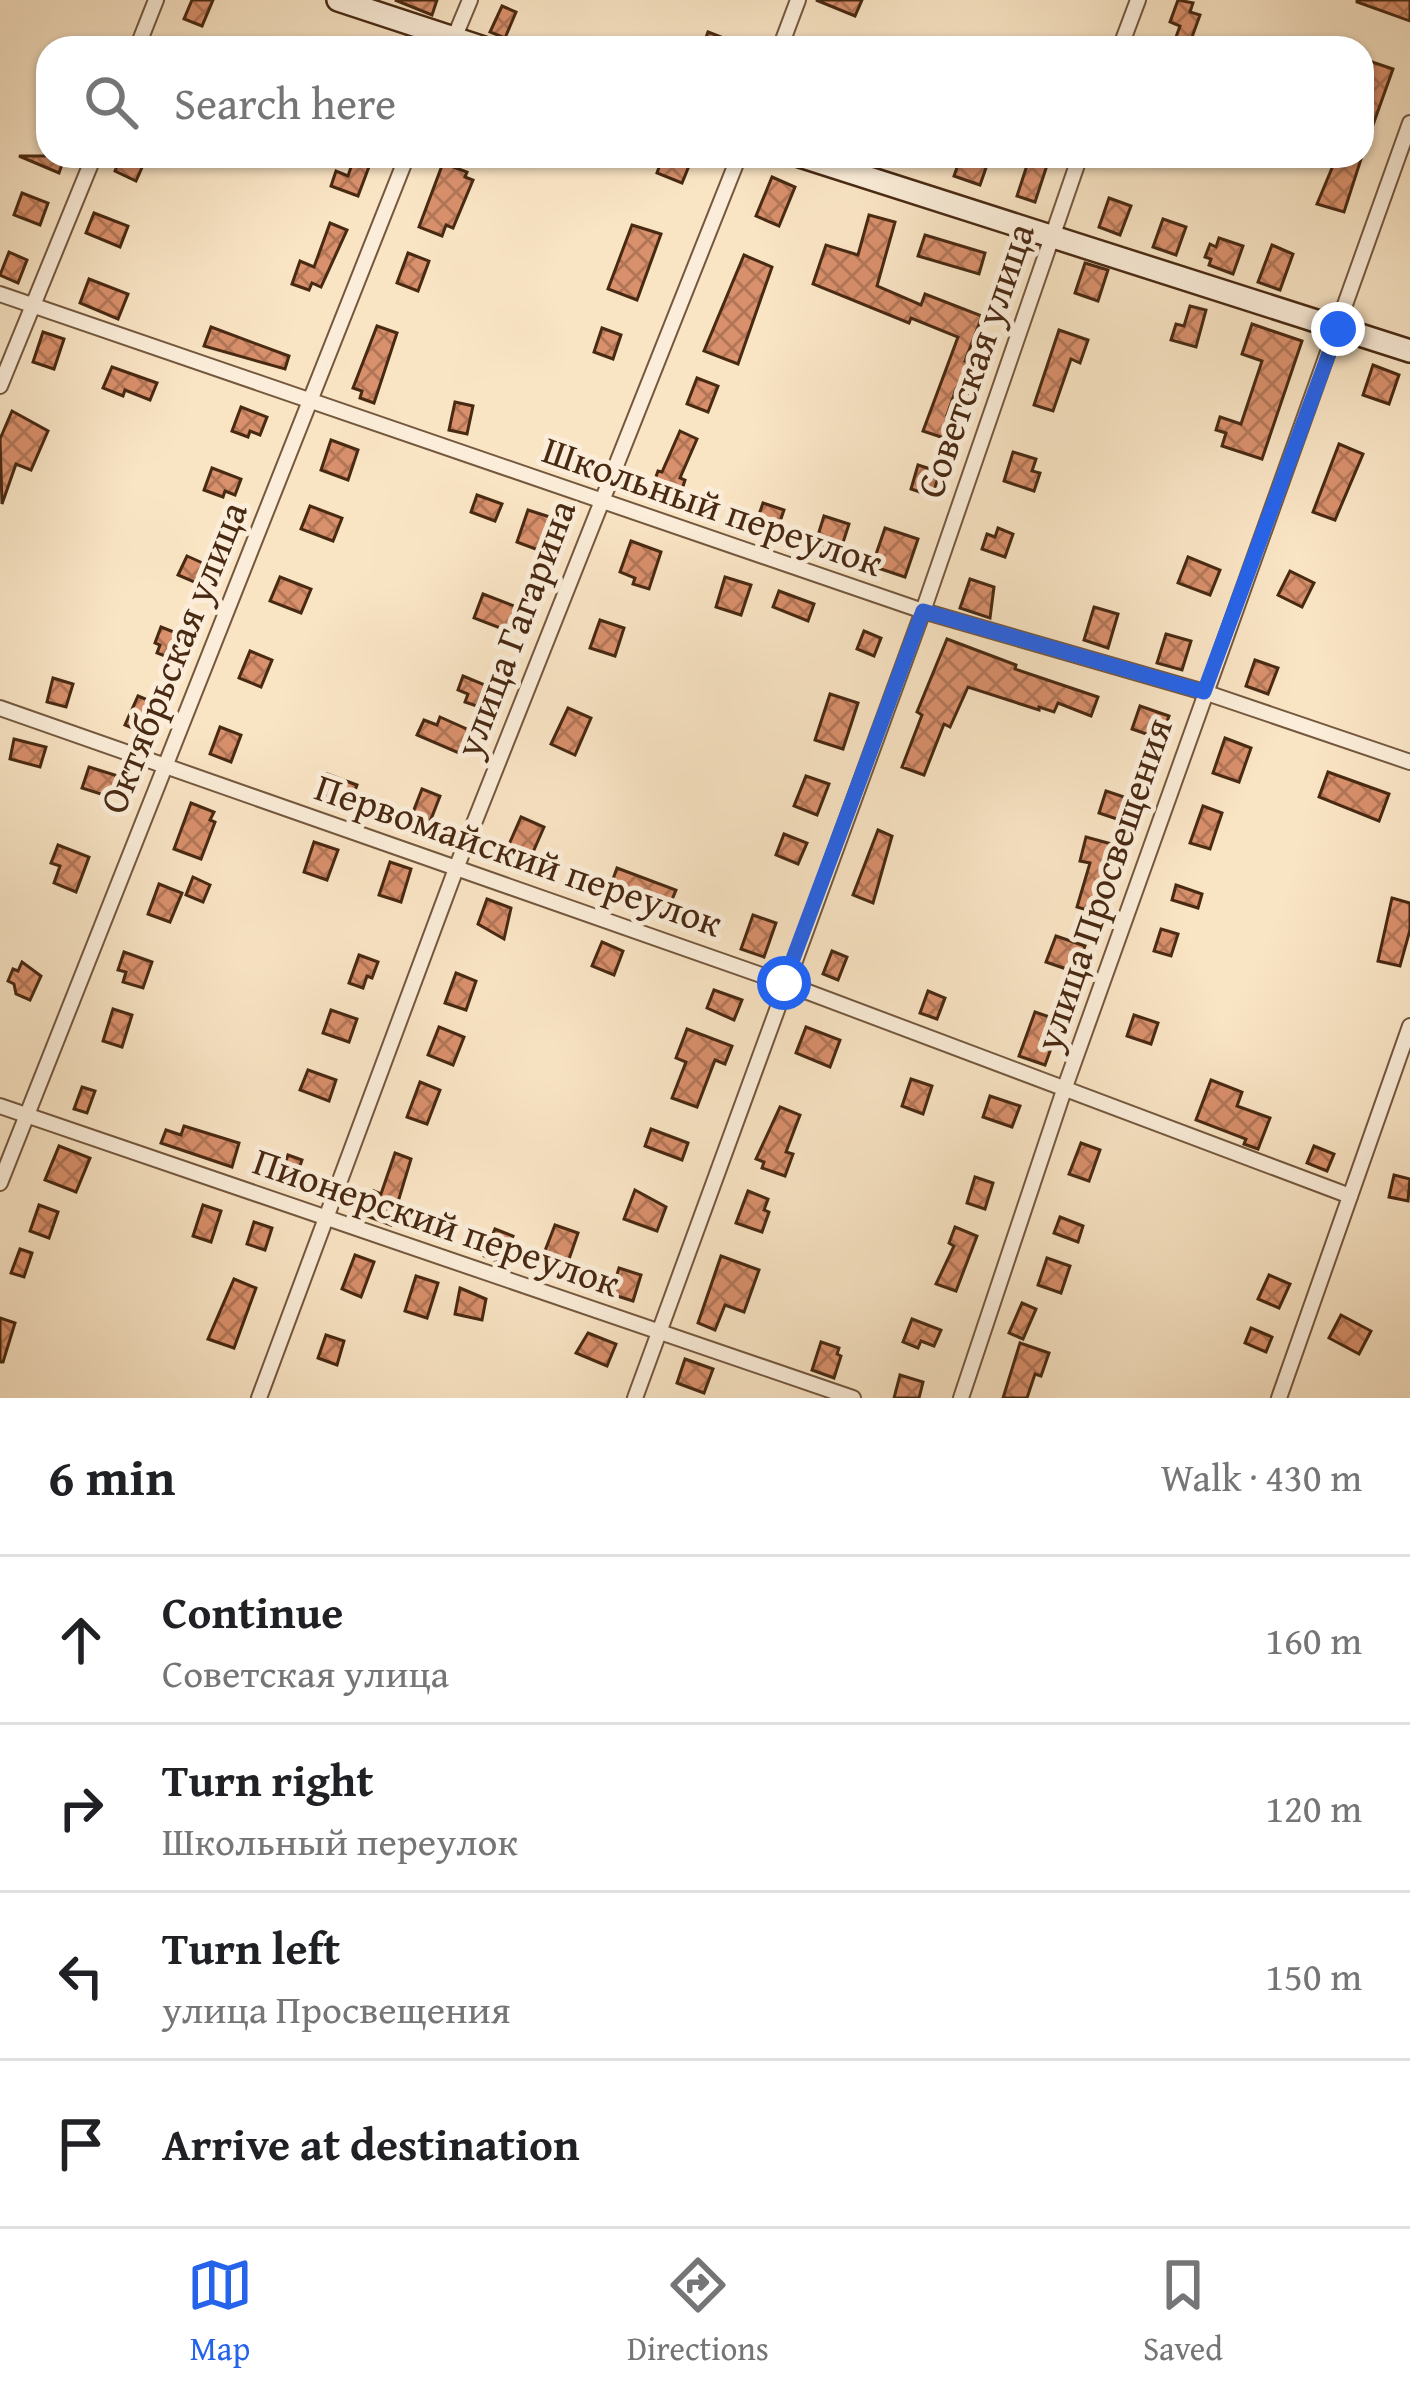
<!DOCTYPE html>
<meta charset="utf-8">
<style>
:root{--surface:#fff;--page:#f6f6f6;--text:#202124;--muted:#757577;--line:#e0e0e0;--accent:#2563eb}
body{margin:0;font-family:"Gentium Book Plus",serif;background:var(--page);color:var(--text)}
.stop{position:absolute;width:36px;height:36px;margin:-27px;border:9px solid #2563eb;border-radius:50%;background:#fff}
.stop.end{background:#2563eb;border-color:#fff;box-shadow:0 3px 12px #0008}
.list{margin:0;padding:0;list-style:none}
h2{display:flex;justify-content:space-between;align-items:center;height:156px;margin:0;padding:0 48px;font-size:51px}
h2 small{font-size:39px;font-weight:400;color:var(--muted)}
.list li{display:grid;grid-template-columns:78px 1fr auto;gap:36px;align-items:center;box-sizing:border-box;height:168px;padding:0 48px;border-top:3px solid var(--line)}
.list b{display:block;font-size:45px;white-space:nowrap}
.list p{margin:0;font-size:39px;white-space:nowrap;color:var(--muted)}
.list em{font-size:39px;font-style:normal;color:var(--muted)}
.icon{flex:none;width:66px;height:66px;fill:none;stroke:currentColor;stroke-width:2;stroke-linecap:round;stroke-linejoin:round}
.map{position:relative;flex:none;width:1410px;height:1398px;overflow:hidden}
.search{position:absolute;background:var(--surface);box-shadow:0 3px 9px #0004;left:36px;right:36px;top:36px;height:132px;display:flex;align-items:center;gap:30px;box-sizing:border-box;padding:0 42px;border-radius:36px;color:var(--muted);font-size:45px}
.sheet{height:828px;background:var(--surface)}
nav{display:flex;justify-content:space-around;align-items:center;box-sizing:border-box;height:168px;border-top:3px solid var(--line);background:var(--surface);font-size:33px;color:var(--muted)}
nav a{display:grid;justify-items:center;gap:6px}
nav .on{color:var(--accent)}
.map>svg:first-child{display:block}
.building{fill:url(#building-cross-hatch);stroke:#482912;stroke-width:3}
.lines{fill:none;stroke-linecap:round;stroke-linejoin:round}
.street-casing{stroke:#74583e;stroke-width:18}
.secondary-casing{stroke:#482912;stroke-width:26}
.street{stroke:#fbedd9;stroke-width:14}
.secondary{stroke:#fbedd9;stroke-width:21}
.route{stroke:#2563eb;stroke-width:15}
.labels{text-anchor:middle;dominant-baseline:central;stroke-width:10;stroke-linejoin:round;paint-order:stroke}
.street-label{font-size:39px;fill:#482912;stroke:#fbedd9}
</style>
<div class="map">
<svg width="1410" height="1398" viewBox="0 0 1410 1398">
<defs>
<pattern id="building-cross-hatch" width="8" height="8" patternUnits="userSpaceOnUse" patternTransform="scale(3)"><rect width="8" height="8" fill="#d9906c"/><path d="M0 0l8 8M0 8l8-8" fill="none" stroke="#b27657"/></pattern>
</defs>
<rect width="100%" height="100%" fill="#f9e4c4"/>
<filter id="stains"><feTurbulence type="fractalNoise" baseFrequency=".00167" numOctaves="4"/><feColorMatrix values="0 0 0 0 .2 0 0 0 0 .09 0 0 0 0 .02 0 0 0 .5 -.17"/></filter>
<radialGradient id="worn" r=".72"><stop offset=".6" stop-color="#630" stop-opacity="0"/><stop offset="1" stop-color="#630" stop-opacity=".3"/></radialGradient>
<g class="building">
<path d="M 192,0 L 213,0 L 202,26 L 184,19 Z"/>
<path d="M 395,0 L 437,0 L 432,15 Z"/>
<path d="M 816,0 L 862,0 L 855,16 Z"/>
<path d="M 1178,0 L 1193,3 L 1190,12 L 1200,15 L 1188,48 L 1172,48 L 1180,26 L 1170,22 Z"/>
<path d="M 1357,0 L 1410,0 L 1410,21 L 1357,2 Z"/>
<path d="M 502,6 L 516,12 L 505,38 L 490,32 Z"/>
<path d="M 708,32 L 747,47 L 747,48 L 702,48 Z"/>
<path d="M 1372,62 L 1393,69 L 1364,150 L 1362,92 Z"/>
<path d="M 19,156 L 65,156 L 59,173 Z"/>
<path d="M 121,156 L 147,156 L 136,181 L 115,171 Z"/>
<path d="M 334,156 L 373,156 L 358,196 L 331,186 L 336,171 L 348,176 L 352,164 Z"/>
<path d="M 663,156 L 693,156 L 682,183 L 657,173 Z"/>
<path d="M 961,156 L 988,162 L 980,185 L 954,176 Z"/>
<path d="M 1030,156 L 1050,156 L 1035,202 L 1017,196 Z"/>
<path d="M 1337,156 L 1362,156 L 1344,212 L 1317,204 Z"/>
<path d="M 443,163 L 467,172 L 465,177 L 473,180 L 453,228 L 446,225 L 442,236 L 419,227 Z"/>
<path d="M 772,177 L 795,187 L 779,226 L 756,216 Z"/>
<path d="M 22,193 L 48,203 L 40,225 L 14,215 Z"/>
<path d="M 1109,198 L 1131,206 L 1120,235 L 1099,227 Z"/>
<path d="M 94,213 L 128,226 L 120,247 L 86,233 Z"/>
<path d="M 869,215 L 895,222 L 877,286 L 921,305 L 925,294 L 982,316 L 965,361 L 977,365 L 968,393 L 956,389 L 947,415 L 960,420 L 955,434 L 946,431 L 944,438 L 923,431 L 958,337 L 911,318 L 909,323 L 813,284 L 826,245 L 858,255 Z"/>
<path d="M 1163,219 L 1186,227 L 1176,255 L 1153,247 Z"/>
<path d="M 330,223 L 347,230 L 321,287 L 312,283 L 309,290 L 292,284 L 300,261 L 314,267 Z"/>
<path d="M 632,225 L 661,234 L 637,300 L 608,289 Z"/>
<path d="M 925,235 L 985,253 L 979,274 L 918,256 Z"/>
<path d="M 1219,238 L 1243,246 L 1233,274 L 1209,265 L 1211,259 L 1205,257 L 1210,244 L 1216,247 Z"/>
<path d="M 1272,245 L 1293,254 L 1280,290 L 1258,282 Z"/>
<path d="M 9,252 L 27,260 L 18,283 L 0,275 Z"/>
<path d="M 408,253 L 429,261 L 418,291 L 397,283 Z"/>
<path d="M 744,255 L 772,267 L 738,364 L 704,351 Z"/>
<path d="M 1085,263 L 1108,270 L 1098,301 L 1075,293 Z"/>
<path d="M 89,279 L 128,294 L 118,319 L 80,303 Z"/>
<path d="M 1190,306 L 1206,310 L 1196,347 L 1171,340 L 1176,324 L 1184,326 Z"/>
<path d="M 1252,324 L 1302,341 L 1262,459 L 1222,446 L 1226,433 L 1216,430 L 1220,417 L 1241,424 L 1262,361 L 1242,354 Z"/>
<path d="M 377,326 L 397,333 L 374,403 L 360,398 L 362,391 L 353,388 Z"/>
<path d="M 211,327 L 289,356 L 285,369 L 204,346 Z"/>
<path d="M 602,328 L 621,335 L 613,359 L 594,352 Z"/>
<path d="M 1059,330 L 1088,340 L 1080,363 L 1071,359 L 1053,411 L 1034,405 Z"/>
<path d="M 43,332 L 64,339 L 54,369 L 33,362 Z"/>
<path d="M 1373,365 L 1399,375 L 1389,404 L 1363,395 Z"/>
<path d="M 112,367 L 157,383 L 150,400 L 125,390 L 123,396 L 103,388 Z"/>
<path d="M 697,378 L 718,386 L 708,412 L 687,404 Z"/>
<path d="M 455,402 L 473,406 L 467,434 L 449,430 Z"/>
<path d="M 241,407 L 267,417 L 260,435 L 250,431 L 248,437 L 232,431 Z"/>
<path d="M 12,411 L 48,431 L 31,470 L 16,464 L 2,504 L 0,439 Z"/>
<path d="M 680,431 L 697,439 L 680,478 L 685,480 L 676,508 L 648,499 L 658,471 L 662,472 Z"/>
<path d="M 331,440 L 358,450 L 348,480 L 321,470 Z"/>
<path d="M 557,443 L 578,451 L 571,468 L 550,459 Z"/>
<path d="M 1339,444 L 1363,454 L 1335,520 L 1313,512 Z"/>
<path d="M 1013,452 L 1036,459 L 1032,471 L 1040,473 L 1034,491 L 1004,481 Z"/>
<path d="M 918,465 L 940,472 L 932,496 L 911,489 Z"/>
<path d="M 212,468 L 241,479 L 235,495 L 225,491 L 223,497 L 204,490 Z"/>
<path d="M 477,495 L 502,504 L 495,521 L 471,512 Z"/>
<path d="M 763,503 L 784,510 L 775,536 L 754,529 Z"/>
<path d="M 310,506 L 342,518 L 333,541 L 301,529 Z"/>
<path d="M 528,510 L 553,518 L 541,551 L 517,542 Z"/>
<path d="M 824,516 L 849,524 L 839,555 L 814,548 Z"/>
<path d="M 885,528 L 918,539 L 905,577 L 872,566 Z"/>
<path d="M 998,528 L 1013,534 L 1005,557 L 982,549 L 987,534 L 995,537 Z"/>
<path d="M 631,541 L 661,552 L 649,589 L 633,584 L 635,578 L 620,572 Z"/>
<path d="M 187,556 L 207,565 L 199,584 L 178,575 Z"/>
<path d="M 1188,557 L 1220,570 L 1210,595 L 1178,583 Z"/>
<path d="M 1290,571 L 1314,583 L 1302,607 L 1278,595 Z"/>
<path d="M 280,577 L 311,589 L 301,613 L 270,601 Z"/>
<path d="M 725,577 L 751,585 L 741,615 L 716,607 Z"/>
<path d="M 970,579 L 994,587 L 990,618 L 960,608 Z"/>
<path d="M 779,591 L 814,604 L 808,621 L 773,607 Z"/>
<path d="M 483,594 L 517,607 L 508,631 L 474,618 Z"/>
<path d="M 1094,607 L 1118,614 L 1108,648 L 1084,640 Z"/>
<path d="M 600,620 L 624,628 L 615,656 L 590,648 Z"/>
<path d="M 161,627 L 179,634 L 170,658 L 157,653 L 160,645 L 155,643 Z"/>
<path d="M 864,631 L 881,638 L 874,656 L 857,649 Z"/>
<path d="M 1166,634 L 1191,641 L 1182,670 L 1157,663 Z"/>
<path d="M 947,639 L 1016,665 L 1015,669 L 1098,697 L 1091,716 L 1058,703 L 1054,712 L 1039,707 L 1039,710 L 968,687 L 950,727 L 944,724 L 924,775 L 902,767 L 922,715 L 917,712 Z"/>
<path d="M 250,651 L 272,660 L 261,687 L 239,678 Z"/>
<path d="M 1255,660 L 1278,668 L 1268,694 L 1246,686 Z"/>
<path d="M 463,676 L 485,685 L 477,706 L 465,702 L 468,694 L 458,690 Z"/>
<path d="M 53,678 L 73,684 L 66,707 L 47,702 Z"/>
<path d="M 830,694 L 858,703 L 843,749 L 815,740 Z"/>
<path d="M 138,696 L 155,703 L 142,732 L 125,725 Z"/>
<path d="M 1140,706 L 1169,716 L 1161,739 L 1132,729 Z"/>
<path d="M 568,708 L 591,718 L 575,755 L 551,744 Z"/>
<path d="M 440,717 L 469,730 L 459,753 L 417,735 L 424,720 L 437,725 Z"/>
<path d="M 220,727 L 241,735 L 231,762 L 210,754 Z"/>
<path d="M 1225,738 L 1251,748 L 1239,782 L 1213,773 Z"/>
<path d="M 14,739 L 46,747 L 40,767 L 10,759 Z"/>
<path d="M 89,767 L 121,777 L 115,793 L 109,791 L 107,796 L 82,788 Z"/>
<path d="M 1328,772 L 1389,794 L 1379,821 L 1319,797 Z"/>
<path d="M 327,774 L 357,785 L 350,804 L 320,793 Z"/>
<path d="M 806,776 L 829,784 L 817,815 L 794,806 Z"/>
<path d="M 422,789 L 440,796 L 428,827 L 410,820 Z"/>
<path d="M 1106,791 L 1133,800 L 1126,822 L 1099,813 Z"/>
<path d="M 191,803 L 214,812 L 210,820 L 215,822 L 201,859 L 174,849 Z"/>
<path d="M 1203,806 L 1222,813 L 1210,849 L 1190,843 Z"/>
<path d="M 521,817 L 544,827 L 530,859 L 507,849 Z"/>
<path d="M 878,830 L 892,836 L 873,903 L 853,895 Z"/>
<path d="M 784,834 L 807,843 L 798,864 L 776,855 Z"/>
<path d="M 1086,837 L 1119,846 L 1094,912 L 1077,907 L 1090,863 L 1080,861 Z"/>
<path d="M 314,842 L 338,850 L 327,880 L 304,872 Z"/>
<path d="M 58,845 L 89,857 L 76,892 L 54,883 L 60,866 L 51,863 Z"/>
<path d="M 390,862 L 411,869 L 401,902 L 379,895 Z"/>
<path d="M 617,868 L 676,890 L 666,914 L 608,893 Z"/>
<path d="M 193,877 L 210,885 L 203,902 L 186,895 Z"/>
<path d="M 159,884 L 182,893 L 170,922 L 148,914 Z"/>
<path d="M 1176,885 L 1202,894 L 1198,908 L 1172,900 Z"/>
<path d="M 1392,898 L 1410,903 L 1410,930 L 1400,966 L 1378,961 Z"/>
<path d="M 487,899 L 511,908 L 504,939 L 478,924 Z"/>
<path d="M 753,915 L 776,923 L 764,957 L 741,949 Z"/>
<path d="M 1161,929 L 1178,934 L 1171,956 L 1154,951 Z"/>
<path d="M 1056,936 L 1085,946 L 1075,972 L 1046,962 Z"/>
<path d="M 602,942 L 623,951 L 614,975 L 592,966 Z"/>
<path d="M 832,951 L 847,957 L 838,980 L 823,974 Z"/>
<path d="M 124,952 L 152,962 L 143,988 L 123,982 L 126,972 L 118,970 Z"/>
<path d="M 359,955 L 378,962 L 372,978 L 367,976 L 363,988 L 349,983 Z"/>
<path d="M 22,962 L 41,976 L 30,1000 L 16,994 L 14,984 L 8,981 L 13,969 L 18,971 Z"/>
<path d="M 456,973 L 476,981 L 466,1010 L 445,1003 Z"/>
<path d="M 714,990 L 742,1000 L 734,1020 L 707,1008 Z"/>
<path d="M 928,991 L 945,998 L 937,1019 L 920,1013 Z"/>
<path d="M 113,1009 L 132,1015 L 122,1047 L 103,1041 Z"/>
<path d="M 331,1010 L 357,1019 L 349,1042 L 323,1033 Z"/>
<path d="M 1035,1012 L 1061,1021 L 1045,1065 L 1019,1056 Z"/>
<path d="M 1134,1015 L 1158,1023 L 1151,1044 L 1127,1036 Z"/>
<path d="M 439,1027 L 464,1037 L 453,1065 L 428,1055 Z"/>
<path d="M 806,1027 L 840,1040 L 830,1067 L 796,1053 Z"/>
<path d="M 687,1029 L 732,1046 L 725,1064 L 715,1060 L 697,1107 L 672,1098 L 686,1062 L 676,1058 Z"/>
<path d="M 308,1070 L 336,1080 L 329,1101 L 300,1090 Z"/>
<path d="M 911,1079 L 932,1086 L 923,1114 L 902,1106 Z"/>
<path d="M 1211,1080 L 1242,1092 L 1237,1106 L 1270,1118 L 1258,1149 L 1244,1144 L 1246,1139 L 1196,1120 Z"/>
<path d="M 420,1082 L 440,1090 L 427,1124 L 407,1117 Z"/>
<path d="M 82,1087 L 95,1091 L 87,1113 L 74,1109 Z"/>
<path d="M 990,1096 L 1020,1106 L 1012,1127 L 983,1117 Z"/>
<path d="M 780,1107 L 800,1115 L 786,1152 L 793,1154 L 785,1176 L 762,1168 L 764,1162 L 756,1159 Z"/>
<path d="M 184,1126 L 239,1143 L 232,1167 L 161,1143 L 166,1130 L 181,1135 Z"/>
<path d="M 651,1129 L 688,1143 L 682,1160 L 645,1146 Z"/>
<path d="M 1081,1143 L 1100,1150 L 1089,1181 L 1069,1174 Z"/>
<path d="M 59,1146 L 90,1158 L 76,1192 L 45,1180 Z"/>
<path d="M 1314,1146 L 1334,1154 L 1327,1171 L 1307,1163 Z"/>
<path d="M 395,1153 L 411,1159 L 391,1225 L 364,1215 L 374,1191 L 381,1194 Z"/>
<path d="M 288,1155 L 302,1160 L 293,1186 L 279,1182 Z"/>
<path d="M 1394,1175 L 1410,1179 L 1408,1201 L 1389,1197 Z"/>
<path d="M 975,1177 L 993,1183 L 985,1209 L 967,1203 Z"/>
<path d="M 635,1190 L 666,1207 L 657,1231 L 624,1219 Z"/>
<path d="M 748,1191 L 768,1199 L 764,1210 L 769,1212 L 762,1232 L 736,1223 Z"/>
<path d="M 39,1205 L 58,1212 L 49,1238 L 30,1231 Z"/>
<path d="M 203,1205 L 221,1211 L 211,1242 L 193,1236 Z"/>
<path d="M 1060,1217 L 1083,1226 L 1078,1242 L 1054,1233 Z"/>
<path d="M 254,1222 L 272,1228 L 265,1250 L 247,1244 Z"/>
<path d="M 555,1225 L 578,1233 L 567,1265 L 543,1256 Z"/>
<path d="M 955,1227 L 977,1236 L 956,1291 L 936,1284 L 954,1246 L 949,1243 Z"/>
<path d="M 495,1229 L 513,1236 L 502,1263 L 484,1256 Z"/>
<path d="M 20,1249 L 32,1253 L 24,1277 L 11,1273 Z"/>
<path d="M 355,1255 L 374,1262 L 361,1297 L 342,1289 Z"/>
<path d="M 721,1256 L 759,1270 L 744,1312 L 725,1305 L 715,1330 L 698,1323 Z"/>
<path d="M 1047,1258 L 1070,1266 L 1061,1293 L 1038,1285 Z"/>
<path d="M 619,1268 L 641,1275 L 633,1301 L 611,1294 Z"/>
<path d="M 1269,1275 L 1290,1284 L 1279,1308 L 1258,1299 Z"/>
<path d="M 416,1276 L 438,1283 L 427,1318 L 405,1311 Z"/>
<path d="M 234,1279 L 256,1288 L 234,1348 L 208,1339 Z"/>
<path d="M 460,1288 L 486,1299 L 482,1320 L 455,1314 Z"/>
<path d="M 1022,1303 L 1036,1309 L 1023,1339 L 1009,1333 Z"/>
<path d="M 1341,1315 L 1371,1331 L 1359,1354 L 1329,1338 Z"/>
<path d="M 0,1318 L 15,1323 L 3,1362 L 0,1362 Z"/>
<path d="M 912,1319 L 941,1330 L 934,1346 L 921,1341 L 918,1348 L 903,1342 Z"/>
<path d="M 1251,1328 L 1272,1337 L 1266,1352 L 1245,1343 Z"/>
<path d="M 588,1333 L 616,1344 L 607,1366 L 576,1353 Z"/>
<path d="M 326,1335 L 344,1341 L 337,1365 L 318,1358 Z"/>
<path d="M 821,1342 L 839,1348 L 837,1354 L 841,1356 L 834,1378 L 812,1370 Z"/>
<path d="M 1020,1343 L 1049,1353 L 1041,1376 L 1035,1374 L 1027,1398 L 1003,1398 Z"/>
<path d="M 685,1359 L 713,1369 L 704,1393 L 677,1383 Z"/>
<path d="M 900,1375 L 923,1382 L 919,1398 L 894,1398 Z"/>
</g>
<g class="lines">
<defs>
<g id="street">
<path d="M 137,48 L 156,0"/>
<path d="M 450,48 L 470,0"/>
<path d="M 780,48 L 798,0"/>
<path d="M 1120,48 L 1138,0"/>
<path d="M 0,294 L 923,611 L 1204,692 L 1410,762"/>
<path d="M 0,386 L 94,156"/>
<path d="M 0,708 L 784,983 L 1350,1196"/>
<path d="M 0,1106 L 853,1398"/>
<path d="M 0,1183 L 407,156"/>
<path d="M 259,1398 L 457,866 L 739,156"/>
<path d="M 635,1398 L 923,611 L 1080,156"/>
<path d="M 961,1398 L 1065,1087 L 1410,123"/>
<path d="M 1279,1398 L 1410,1026"/>
</g>
<g id="secondary">
<path d="M 338,0 L 484,48"/>
<path d="M 800,156 L 1410,351"/>
</g>
</defs>
<use href="#street" class="street-casing"/>
<use href="#secondary" class="secondary-casing"/>
<use href="#street" class="street"/>
<use href="#secondary" class="secondary"/>
</g>
<g class="lines">
<path class="route" d="M 784,983 L 923,611 L 1204,692 L 1338,329"/>
</g>
<g class="labels">
<g class="street-label">
<text transform="translate(974 360) rotate(-71)">Советская улица</text>
<text transform="translate(713 505) rotate(19)">Школьный переулок</text>
<text transform="translate(514 628) rotate(-69)">улица Гагарина</text>
<text transform="translate(172 657) rotate(-68)">Октябрьская улица</text>
<text transform="translate(519 854) rotate(19)">Первомайский переулок</text>
<text transform="translate(1102 884) rotate(-71)">улица Просвещения</text>
<text transform="translate(437 1221) rotate(19)">Пионерский переулок</text>
</g>
</g>
<rect width="100%" height="100%" filter="url(#stains)"/>
<rect width="100%" height="100%" fill="url(#worn)"/>
</svg>
<div class="stop" style="left:784px;top:983px"></div>
<div class="stop end" style="left:1338px;top:329px"></div>
<div class="search"><svg class="icon" aria-label="search" viewBox="0 0 24 24"><circle cx="10" cy="10" r="6"/><path d="M15 15l6 6"/></svg>Search here</div>
</div>
<section class="sheet">
<h2>6 min<small>Walk · 430 m</small></h2>
<ul class="list">
<li><svg class="icon" aria-label="ahead" viewBox="0 0 24 24"><path d="M12 20V5M6 11l6-6 6 6"/></svg><div><b>Continue</b><p>Советская улица</p></div><em>160 m</em></li>
<li><svg class="icon" aria-label="right" viewBox="0 0 24 24"><path d="M7 20v-9h11M14 6l5 5-5 5"/></svg><div><b>Turn right</b><p>Школьный переулок</p></div><em>120 m</em></li>
<li><svg class="icon" aria-label="left" viewBox="0 0 24 24"><path d="M17 20v-9H6M10 6l-5 5 5 5"/></svg><div><b>Turn left</b><p>улица Просвещения</p></div><em>150 m</em></li>
<li><svg class="icon" aria-label="arrive" viewBox="0 0 24 24"><path d="M6 21V4h12l-3 4 3 4H6"/></svg><div><b>Arrive at destination</b></div></li>
</ul>
</section>
<nav>
<a class="on"><svg class="icon" aria-label="map" viewBox="0 0 24 24"><path d="M3 6l6-2 6 2 6-2v14l-6 2-6-2-6 2zM9 4v14M15 6v14"/></svg>Map</a>
<a><svg class="icon" aria-label="directions" viewBox="0 0 24 24"><path d="M12 3l9 9-9 9-9-9zM9 14v-3h6M13 9l2 2-2 2"/></svg>Directions</a>
<a><svg class="icon" aria-label="saved" viewBox="0 0 24 24"><path d="M7 4h10v16l-5-4-5 4z"/></svg>Saved</a>
</nav>
